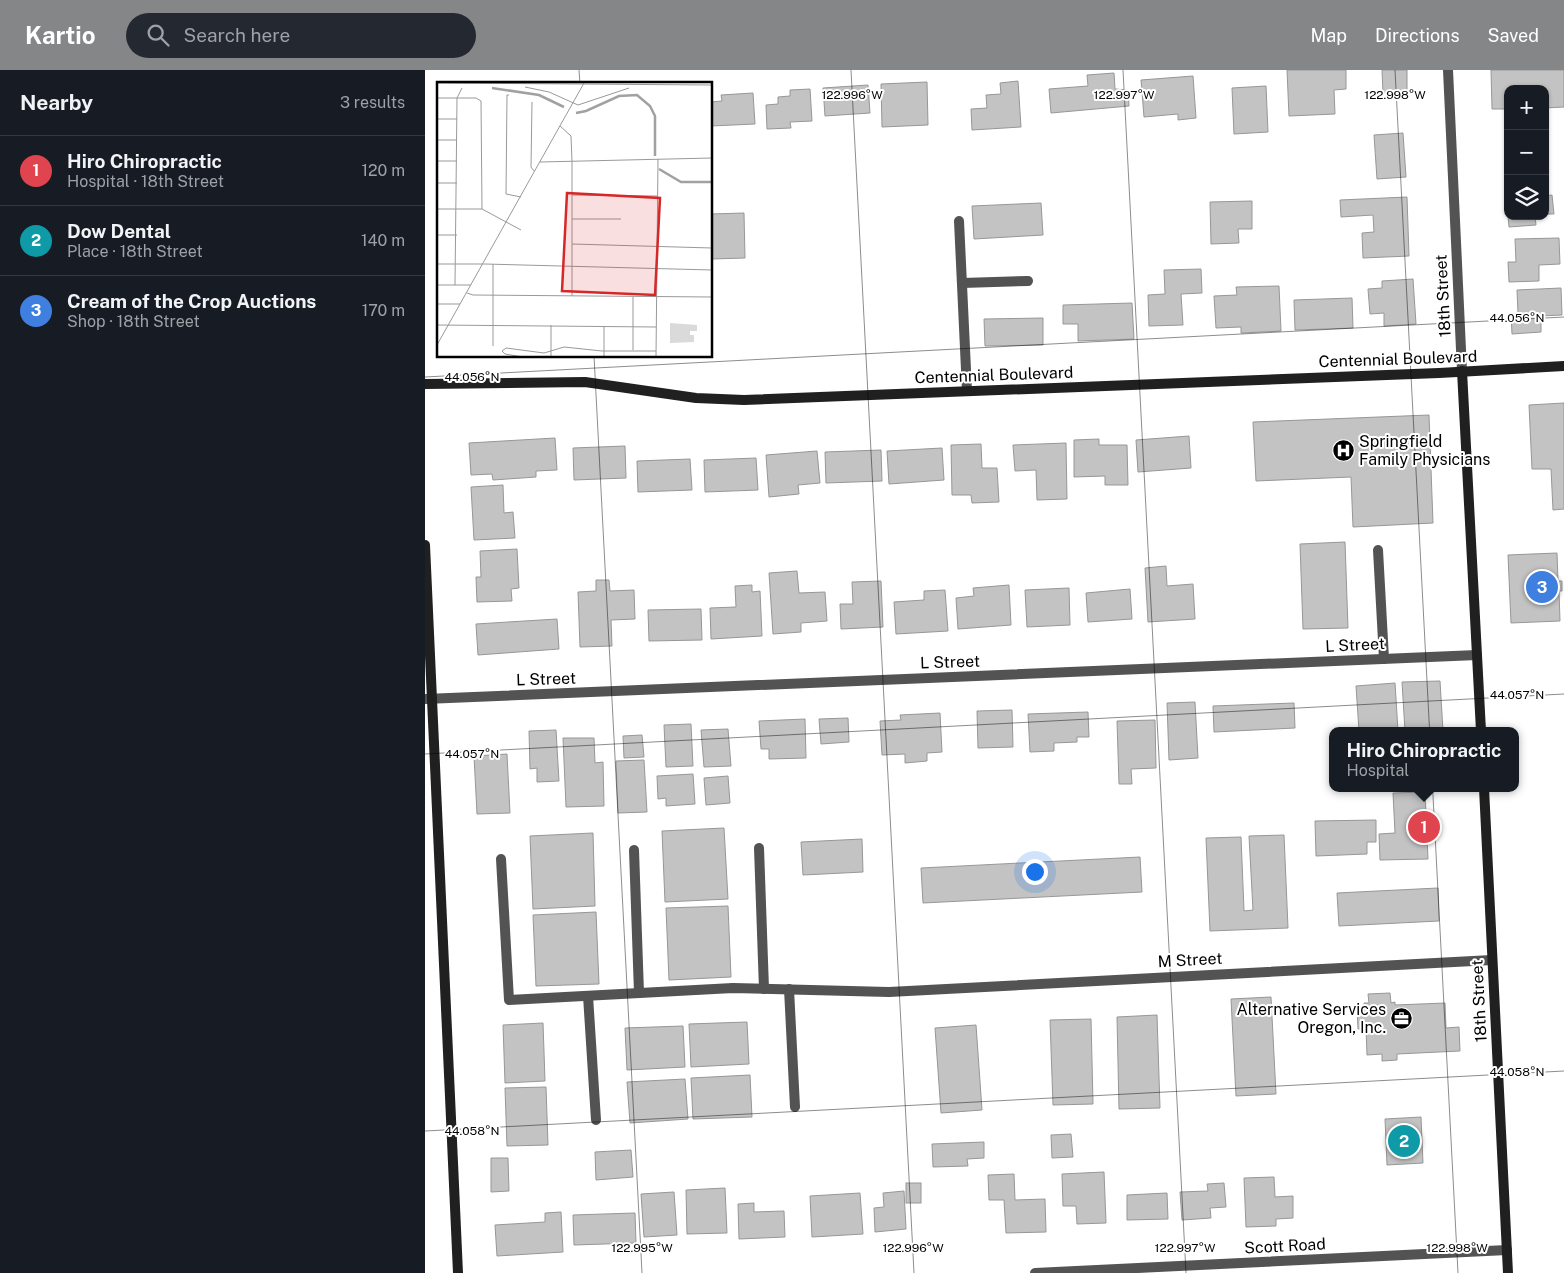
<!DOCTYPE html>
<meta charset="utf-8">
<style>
:root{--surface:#171b24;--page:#242831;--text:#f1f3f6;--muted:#9ea1a6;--line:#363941;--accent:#858687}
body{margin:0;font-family:"Public Sans",sans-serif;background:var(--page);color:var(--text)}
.controls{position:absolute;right:15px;top:15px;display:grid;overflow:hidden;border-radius:10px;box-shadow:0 1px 4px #0004}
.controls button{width:45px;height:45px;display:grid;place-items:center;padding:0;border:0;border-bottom:1px solid var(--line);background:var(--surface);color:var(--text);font:25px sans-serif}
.you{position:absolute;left:609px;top:801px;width:18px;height:18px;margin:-12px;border:4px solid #fff;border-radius:50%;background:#1a73e8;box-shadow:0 0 0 8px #1a73e833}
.badge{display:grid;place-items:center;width:32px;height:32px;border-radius:50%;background:var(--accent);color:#fff;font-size:16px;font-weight:700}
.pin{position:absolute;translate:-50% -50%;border:2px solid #fff;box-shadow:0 1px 5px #0006}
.popup{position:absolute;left:904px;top:657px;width:190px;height:65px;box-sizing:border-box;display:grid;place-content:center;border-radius:10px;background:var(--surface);filter:drop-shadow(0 1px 4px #0005);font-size:16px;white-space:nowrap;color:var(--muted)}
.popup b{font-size:19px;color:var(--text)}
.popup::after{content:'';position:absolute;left:50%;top:100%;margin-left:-10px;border:10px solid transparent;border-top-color:var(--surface)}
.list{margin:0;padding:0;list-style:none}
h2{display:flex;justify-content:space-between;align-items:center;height:65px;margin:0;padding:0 20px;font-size:21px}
h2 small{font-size:16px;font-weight:400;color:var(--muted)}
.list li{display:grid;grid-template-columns:32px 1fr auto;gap:15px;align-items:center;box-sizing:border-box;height:70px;padding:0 20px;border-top:1px solid var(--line)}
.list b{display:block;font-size:19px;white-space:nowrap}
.list p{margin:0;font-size:16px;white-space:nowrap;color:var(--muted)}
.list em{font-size:16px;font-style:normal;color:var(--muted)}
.icon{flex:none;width:28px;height:28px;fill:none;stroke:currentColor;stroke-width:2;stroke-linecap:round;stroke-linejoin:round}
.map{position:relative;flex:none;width:1139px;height:1203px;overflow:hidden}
header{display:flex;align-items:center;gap:30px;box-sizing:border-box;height:70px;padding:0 25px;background:var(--accent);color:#fff}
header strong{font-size:24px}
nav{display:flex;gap:28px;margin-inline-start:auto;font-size:18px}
.search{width:350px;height:45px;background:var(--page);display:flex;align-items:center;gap:12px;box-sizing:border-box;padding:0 18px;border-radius:28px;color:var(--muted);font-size:19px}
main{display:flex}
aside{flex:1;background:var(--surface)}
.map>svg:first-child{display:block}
.building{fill:#c3c3c3;stroke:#979797}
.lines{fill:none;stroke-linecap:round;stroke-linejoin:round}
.lane{stroke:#535353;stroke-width:10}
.street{stroke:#535353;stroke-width:10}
.secondary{stroke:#202020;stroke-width:10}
.ticks{fill:none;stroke:#000;stroke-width:1;stroke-opacity:0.45}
.labels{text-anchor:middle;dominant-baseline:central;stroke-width:4;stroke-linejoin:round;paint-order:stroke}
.street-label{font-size:16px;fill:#000;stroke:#fff}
.poi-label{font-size:16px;fill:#000;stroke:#fff;text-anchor:start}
.inset-river{fill:none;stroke:#a1a1a1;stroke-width:2.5}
.inset-road{fill:none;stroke:#999;stroke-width:1}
.view{fill:#d62828;fill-opacity:0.15;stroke:#d62828;stroke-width:2.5}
.inset-edge{fill:none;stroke:#000;stroke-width:2.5}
.ticks-label{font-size:12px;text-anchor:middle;fill:#000;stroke:#fff;stroke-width:4;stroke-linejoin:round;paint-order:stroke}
</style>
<header>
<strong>Kartio</strong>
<div class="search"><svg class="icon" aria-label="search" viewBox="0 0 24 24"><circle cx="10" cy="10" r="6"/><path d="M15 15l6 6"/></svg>Search here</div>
<nav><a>Map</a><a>Directions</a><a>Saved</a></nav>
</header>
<main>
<aside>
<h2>Nearby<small>3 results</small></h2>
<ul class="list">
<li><span class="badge" style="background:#e0444e">1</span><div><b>Hiro Chiropractic</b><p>Hospital · 18th Street</p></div><em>120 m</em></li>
<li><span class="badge" style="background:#0f9aa8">2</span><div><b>Dow Dental</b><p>Place · 18th Street</p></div><em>140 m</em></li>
<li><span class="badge" style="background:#3f7fe0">3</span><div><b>Cream of the Crop Auctions</b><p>Shop · 18th Street</p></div><em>170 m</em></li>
</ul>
</aside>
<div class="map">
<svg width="1139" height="1203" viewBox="0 0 1139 1203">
<rect width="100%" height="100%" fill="#fff"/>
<g class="building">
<path d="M 862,0 L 921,0 L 921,19 L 909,20 L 910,44 L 864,46 Z"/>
<path d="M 957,0 L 982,0 L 982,23 L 958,23 Z"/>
<path d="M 1066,0 L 1139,0 L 1139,37 L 1120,38 L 1120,19 L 1083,19 L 1083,39 L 1067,39 Z"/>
<path d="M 689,3 L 690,19 L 703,20 L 704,36 L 626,43 L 624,19 L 663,16 L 662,5 Z"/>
<path d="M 768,6 L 771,48 L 753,50 L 753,44 L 719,47 L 716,10 Z"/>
<path d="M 593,11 L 596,57 L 547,60 L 546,39 L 562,38 L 561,25 L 576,24 L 575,13 Z"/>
<path d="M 502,12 L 503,55 L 457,57 L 456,14 Z"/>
<path d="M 443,15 L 445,43 L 400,46 L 398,18 Z"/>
<path d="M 841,16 L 843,62 L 809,64 L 807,18 Z"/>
<path d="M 385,19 L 387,51 L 365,52 L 366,58 L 342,59 L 341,35 L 353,34 L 353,27 L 365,26 L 365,20 Z"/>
<path d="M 328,23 L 330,54 L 286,56 L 286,32 L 297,31 L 296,25 Z"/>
<path d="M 978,63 L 981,107 L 952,109 L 949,65 Z"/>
<path d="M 1127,125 L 1129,144 L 1120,144 L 1120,126 Z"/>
<path d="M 982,127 L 984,186 L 938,188 L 937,163 L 949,162 L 948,145 L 916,147 L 915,130 Z"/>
<path d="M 827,131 L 827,159 L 813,159 L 814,173 L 786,174 L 785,132 Z"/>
<path d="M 616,133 L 618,165 L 549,169 L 547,136 Z"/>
<path d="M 319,143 L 320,188 L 287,189 L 286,144 Z"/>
<path d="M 1083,146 L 1110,146 L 1111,155 L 1084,157 Z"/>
<path d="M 1134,168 L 1135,194 L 1114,195 L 1114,211 L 1084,212 L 1083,192 L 1091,192 L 1090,169 Z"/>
<path d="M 776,199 L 777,223 L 756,224 L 758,255 L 724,256 L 723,225 L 740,224 L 739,200 Z"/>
<path d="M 988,209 L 991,254 L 959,256 L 959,243 L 945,244 L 943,219 L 957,218 L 957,211 Z"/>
<path d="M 854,216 L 856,261 L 816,263 L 816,257 L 791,258 L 789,226 L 812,225 L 811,217 Z"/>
<path d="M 1136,218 L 1137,245 L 1116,246 L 1116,262 L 1087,264 L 1086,244 L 1093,243 L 1092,220 Z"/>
<path d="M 927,228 L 928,258 L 870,260 L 869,230 Z"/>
<path d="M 707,233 L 709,269 L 653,271 L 653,254 L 638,254 L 638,235 Z"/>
<path d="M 618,248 L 618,275 L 560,276 L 559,249 Z"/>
<path d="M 1139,333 L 1139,439 L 1128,440 L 1126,399 L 1107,399 L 1104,335 Z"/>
<path d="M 1004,345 L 1008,453 L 928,457 L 926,407 L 831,411 L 828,352 Z"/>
<path d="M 764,366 L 766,398 L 713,402 L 711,370 Z"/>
<path d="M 130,368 L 132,400 L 111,401 L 111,407 L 68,410 L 67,404 L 46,405 L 44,373 Z"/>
<path d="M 674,369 L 674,375 L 702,375 L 703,415 L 680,415 L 680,406 L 649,407 L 649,370 Z"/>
<path d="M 641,373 L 642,429 L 612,430 L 611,400 L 590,401 L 588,375 Z"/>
<path d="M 556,374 L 557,398 L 572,398 L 574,432 L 547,433 L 546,425 L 527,425 L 526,375 Z"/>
<path d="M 200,376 L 201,408 L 149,410 L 148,378 Z"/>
<path d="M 517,378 L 519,410 L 464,414 L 462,381 Z"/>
<path d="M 456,380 L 457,411 L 401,413 L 400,382 Z"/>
<path d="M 392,381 L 395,413 L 373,415 L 374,424 L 344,427 L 341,385 Z"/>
<path d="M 331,388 L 333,420 L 280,422 L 279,390 Z"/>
<path d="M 265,389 L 267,420 L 213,422 L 212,391 Z"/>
<path d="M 78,415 L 79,443 L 88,442 L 90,468 L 49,470 L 46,417 Z"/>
<path d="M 920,472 L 923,558 L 878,559 L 875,474 Z"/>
<path d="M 92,479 L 94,518 L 86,519 L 87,531 L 52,532 L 51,507 L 56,507 L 55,481 Z"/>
<path d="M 1132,483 L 1133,511 L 1137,511 L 1137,521 L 1134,521 L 1135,551 L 1086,553 L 1083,485 Z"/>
<path d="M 741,496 L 742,516 L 768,514 L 770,549 L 723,552 L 720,498 Z"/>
<path d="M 372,501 L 374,523 L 400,522 L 402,551 L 376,553 L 376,562 L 348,564 L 344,503 Z"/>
<path d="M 171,510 L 184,510 L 185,521 L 209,520 L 210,549 L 186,550 L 187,576 L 155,577 L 153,522 L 171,521 Z"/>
<path d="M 456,511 L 458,557 L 416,559 L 415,534 L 428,534 L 427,512 Z"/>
<path d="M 327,515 L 327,522 L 335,521 L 337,566 L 286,569 L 285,538 L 311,537 L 310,516 Z"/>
<path d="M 584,515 L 586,555 L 533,559 L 531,528 L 549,526 L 548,518 Z"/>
<path d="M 644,518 L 645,555 L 602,557 L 600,520 Z"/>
<path d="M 705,519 L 707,549 L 663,552 L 661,523 Z"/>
<path d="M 520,520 L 523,561 L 471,564 L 469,532 L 499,530 L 499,521 Z"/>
<path d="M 276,539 L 277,570 L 224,571 L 223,540 Z"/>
<path d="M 132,549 L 134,579 L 53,585 L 51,554 Z"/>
<path d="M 1015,611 L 1018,661 L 980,661 L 977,612 Z"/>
<path d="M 970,613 L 973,661 L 934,661 L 931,616 Z"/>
<path d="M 770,632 L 773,688 L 744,690 L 742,633 Z"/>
<path d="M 869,633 L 870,658 L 789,662 L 788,636 Z"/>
<path d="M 587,640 L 588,677 L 553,678 L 552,641 Z"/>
<path d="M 663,642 L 664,667 L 652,667 L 652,672 L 629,673 L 629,681 L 605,682 L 603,644 Z"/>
<path d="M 515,643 L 517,682 L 502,683 L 502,691 L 480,693 L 480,684 L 457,685 L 455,651 L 476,650 L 475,645 Z"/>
<path d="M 423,648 L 424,672 L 396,674 L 394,649 Z"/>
<path d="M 380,649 L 381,688 L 344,689 L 344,679 L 336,679 L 334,651 Z"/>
<path d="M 730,650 L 731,698 L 706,699 L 707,714 L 694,714 L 692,651 Z"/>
<path d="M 266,654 L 268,696 L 241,697 L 239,655 Z"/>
<path d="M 303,659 L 306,696 L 279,697 L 276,660 Z"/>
<path d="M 131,660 L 134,711 L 112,712 L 112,698 L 105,699 L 104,661 Z"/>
<path d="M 217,665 L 219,687 L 199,688 L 198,666 Z"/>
<path d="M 138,668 L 169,668 L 170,693 L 178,692 L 179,736 L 141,737 Z"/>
<path d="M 82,684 L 85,743 L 52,744 L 49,686 Z"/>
<path d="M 219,690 L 222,742 L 193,743 L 191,691 Z"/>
<path d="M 268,704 L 270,734 L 241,736 L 241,728 L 233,729 L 232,706 Z"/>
<path d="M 303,706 L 305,733 L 281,735 L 279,708 Z"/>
<path d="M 1000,722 L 1003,789 L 955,790 L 954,764 L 970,763 L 968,723 Z"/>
<path d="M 951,750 L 951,772 L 942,772 L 942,784 L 891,786 L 890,751 Z"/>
<path d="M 299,758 L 303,829 L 240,832 L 237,761 Z"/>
<path d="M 168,763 L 170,836 L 108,839 L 105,766 Z"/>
<path d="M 859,765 L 863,858 L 785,861 L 781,768 L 816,767 L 819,841 L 828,840 L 824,766 Z"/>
<path d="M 437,769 L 438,802 L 378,805 L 376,772 Z"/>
<path d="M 715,787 L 717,822 L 498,833 L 496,798 Z"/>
<path d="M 1013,818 L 1014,851 L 914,856 L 912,823 Z"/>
<path d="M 303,836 L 306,907 L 244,910 L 241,838 Z"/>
<path d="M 171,842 L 174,914 L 111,916 L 108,845 Z"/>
<path d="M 965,923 L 966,933 L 970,932 L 970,935 L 1020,933 L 1021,958 L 1034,957 L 1035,981 L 972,984 L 972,990 L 957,991 L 957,984 L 942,985 L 941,958 L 933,959 L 932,938 L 939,938 L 939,933 L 944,933 L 943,924 Z"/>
<path d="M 846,927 L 851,1024 L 811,1026 L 806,929 Z"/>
<path d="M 732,945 L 735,1038 L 694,1039 L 692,947 Z"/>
<path d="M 666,949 L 668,1034 L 628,1035 L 625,950 Z"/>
<path d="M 322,952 L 324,994 L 266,997 L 264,954 Z"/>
<path d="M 118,953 L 120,1011 L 80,1013 L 78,955 Z"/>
<path d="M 551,955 L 557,1040 L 516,1043 L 510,958 Z"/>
<path d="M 258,956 L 260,997 L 202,1000 L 200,958 Z"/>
<path d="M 325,1005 L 327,1047 L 268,1049 L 266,1008 Z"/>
<path d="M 260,1009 L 263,1049 L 205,1053 L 202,1012 Z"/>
<path d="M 121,1017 L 123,1075 L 82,1076 L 80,1018 Z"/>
<path d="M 996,1047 L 998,1093 L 962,1095 L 960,1049 Z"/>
<path d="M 646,1064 L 648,1087 L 627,1088 L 626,1065 Z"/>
<path d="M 559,1072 L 559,1088 L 542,1089 L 543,1096 L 508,1097 L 507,1074 Z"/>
<path d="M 206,1080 L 208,1107 L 171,1110 L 170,1082 Z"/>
<path d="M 66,1088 L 83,1088 L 84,1121 L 66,1122 Z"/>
<path d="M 679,1102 L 681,1153 L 652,1154 L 651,1136 L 638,1136 L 637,1104 Z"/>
<path d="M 589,1104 L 590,1130 L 620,1129 L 621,1162 L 581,1163 L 579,1130 L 564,1130 L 563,1105 Z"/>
<path d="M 849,1107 L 850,1127 L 868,1126 L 868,1148 L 851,1149 L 851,1156 L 821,1157 L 819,1108 Z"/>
<rect x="481" y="1113" width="15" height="20"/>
<path d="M 799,1113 L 801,1137 L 785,1138 L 786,1148 L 757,1150 L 755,1122 L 783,1121 L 782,1114 Z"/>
<path d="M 300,1118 L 302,1163 L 262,1164 L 261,1120 Z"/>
<path d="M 479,1121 L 481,1159 L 450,1162 L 449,1138 L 459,1137 L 458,1123 Z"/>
<path d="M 249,1122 L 252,1165 L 219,1167 L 216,1124 Z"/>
<path d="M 435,1123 L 438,1164 L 387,1167 L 385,1126 Z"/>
<path d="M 742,1123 L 743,1149 L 702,1150 L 702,1125 Z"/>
<path d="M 329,1133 L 329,1142 L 359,1141 L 360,1167 L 314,1169 L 313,1134 Z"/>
<path d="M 136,1142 L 138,1182 L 72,1186 L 70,1155 L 120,1152 L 120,1143 Z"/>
<path d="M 210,1143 L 211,1173 L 149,1175 L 148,1145 Z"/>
</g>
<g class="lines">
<g class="lane">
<path d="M 534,151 L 542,321"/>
<path d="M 537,213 L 603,211"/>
<path d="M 953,480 L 959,589"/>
<path d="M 334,778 L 339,919"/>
<path d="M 209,780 L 214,923"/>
<path d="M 76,789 L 84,930 L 308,918 L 464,922"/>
<path d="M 364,919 L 370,1037"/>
<path d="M 163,926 L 171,1050"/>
</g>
<g class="street">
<path d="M 1023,0 L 1037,301"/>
<path d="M 0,629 L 1052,585"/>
<path d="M 464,922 L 1067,890"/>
<path d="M 610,1203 L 1082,1180"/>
</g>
<g class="secondary">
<path d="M 1037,301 L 1056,661"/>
<path d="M 0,314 L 160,312 L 271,328 L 319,330 L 1014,303 L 1139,296"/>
<path d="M 0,475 L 33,1203"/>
<path d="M 1059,718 L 1083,1203"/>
</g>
</g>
<path class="ticks" d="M 154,0 L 155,14M 426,0 L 489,1203M 698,0 L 761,1203M 970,0 L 1033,1203M 169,286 L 217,1203M 0,307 L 1139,247M 0,684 L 1139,624M 0,1061 L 1139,1001"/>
<defs>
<symbol id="hospital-disc" viewBox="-11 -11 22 22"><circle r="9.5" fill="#000" stroke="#fff"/><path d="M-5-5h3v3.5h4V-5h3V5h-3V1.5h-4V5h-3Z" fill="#fff"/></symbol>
<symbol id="office-disc" viewBox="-11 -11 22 22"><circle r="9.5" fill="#000" stroke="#fff"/><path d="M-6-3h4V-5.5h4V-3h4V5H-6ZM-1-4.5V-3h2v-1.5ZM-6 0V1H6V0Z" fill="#fff"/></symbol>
</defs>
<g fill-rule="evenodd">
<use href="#hospital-disc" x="906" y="368" width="25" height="25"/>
<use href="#office-disc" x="964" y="936" width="25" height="25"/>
</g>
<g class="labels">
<g class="street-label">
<text transform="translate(1018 226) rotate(-93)">18th Street</text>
<text transform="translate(973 289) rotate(-2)">Centennial Boulevard</text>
<text transform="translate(569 305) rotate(-2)">Centennial Boulevard</text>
<text transform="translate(930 575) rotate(-3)">L Street</text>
<text transform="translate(525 592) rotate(-2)">L Street</text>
<text transform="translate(121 609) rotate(-2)">L Street</text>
<text transform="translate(765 890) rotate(-3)">M Street</text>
<text transform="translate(1054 931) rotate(-93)">18th Street</text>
<text transform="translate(860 1176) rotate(-3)">Scott Road</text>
</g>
<g class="poi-label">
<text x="934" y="371">Springfield<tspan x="934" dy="18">Family Physicians</tspan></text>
<text x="961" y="939" text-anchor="end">Alternative Services<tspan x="961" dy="18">Oregon, Inc.</tspan></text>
</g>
</g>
<g transform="translate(12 12)">
<rect width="275" height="275" fill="#fff"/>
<path d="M 233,241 L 260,243 L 260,249 L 253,249 L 253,253 L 257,253 L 257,260 L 233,261 Z" fill="#dadada"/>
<path class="inset-river" d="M 55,6 L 102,13 L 127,25M 139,31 L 149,29 L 182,14 L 200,13 L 213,24 L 218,34 L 218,74M 222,87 L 244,100 L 275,100"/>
<path class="inset-road" d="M 0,1 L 275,3M 88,5 L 112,10 L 141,23 L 192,6M 72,13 L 70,13 L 69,112 L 84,115M 0,16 L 39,16 L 44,19 L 45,127M 95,20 L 94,85 L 97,89M 0,37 L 20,37M 123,44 L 134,54 L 135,80M 0,58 L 20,58M 0,79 L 20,79M 103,80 L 275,76M 0,101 L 20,101M 135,113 L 220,114M 0,127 L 45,127 L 84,148M 135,137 L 184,137M 0,153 L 20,153M 135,162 L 275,166M 0,182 L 48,182M 48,182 L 275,188M 0,203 L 34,203M 18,203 L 20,16 L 25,6M 30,211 L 36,213 L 275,215M 135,214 L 135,80M 0,222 L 23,222M 0,243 L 219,245M 0,263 L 147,1M 56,264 L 56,182M 196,268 L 196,215M 86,275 L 68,272 L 65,269 L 69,266 L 107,271 L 127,265 L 165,269 L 219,269M 114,275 L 114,243M 167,275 L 167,244M 219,275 L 221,77"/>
<path class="view" d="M 130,111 L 223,116 L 218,213 L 125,209 Z"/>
<rect width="275" height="275" class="inset-edge"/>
</g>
<g class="ticks-label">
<text x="427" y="29">122.996°W</text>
<text x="699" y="29">122.997°W</text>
<text x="970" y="29">122.998°W</text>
<text x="1092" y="252">44.056°N</text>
<text x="47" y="311">44.056°N</text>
<text x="1092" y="629">44.057°N</text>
<text x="47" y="688">44.057°N</text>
<text x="1092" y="1006">44.058°N</text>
<text x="47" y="1065">44.058°N</text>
<text x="217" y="1182">122.995°W</text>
<text x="488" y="1182">122.996°W</text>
<text x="760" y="1182">122.997°W</text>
<text x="1032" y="1182">122.998°W</text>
</g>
</svg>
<div class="controls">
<button>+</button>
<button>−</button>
<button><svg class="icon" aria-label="layers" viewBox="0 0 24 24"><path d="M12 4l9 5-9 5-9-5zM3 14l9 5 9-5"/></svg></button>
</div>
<div class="you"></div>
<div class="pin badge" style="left:999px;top:757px;background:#e0444e">1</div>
<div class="popup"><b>Hiro Chiropractic</b>Hospital</div>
<div class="pin badge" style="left:979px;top:1071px;background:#0f9aa8">2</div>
<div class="pin badge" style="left:1117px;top:517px;background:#3f7fe0">3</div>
</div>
</main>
